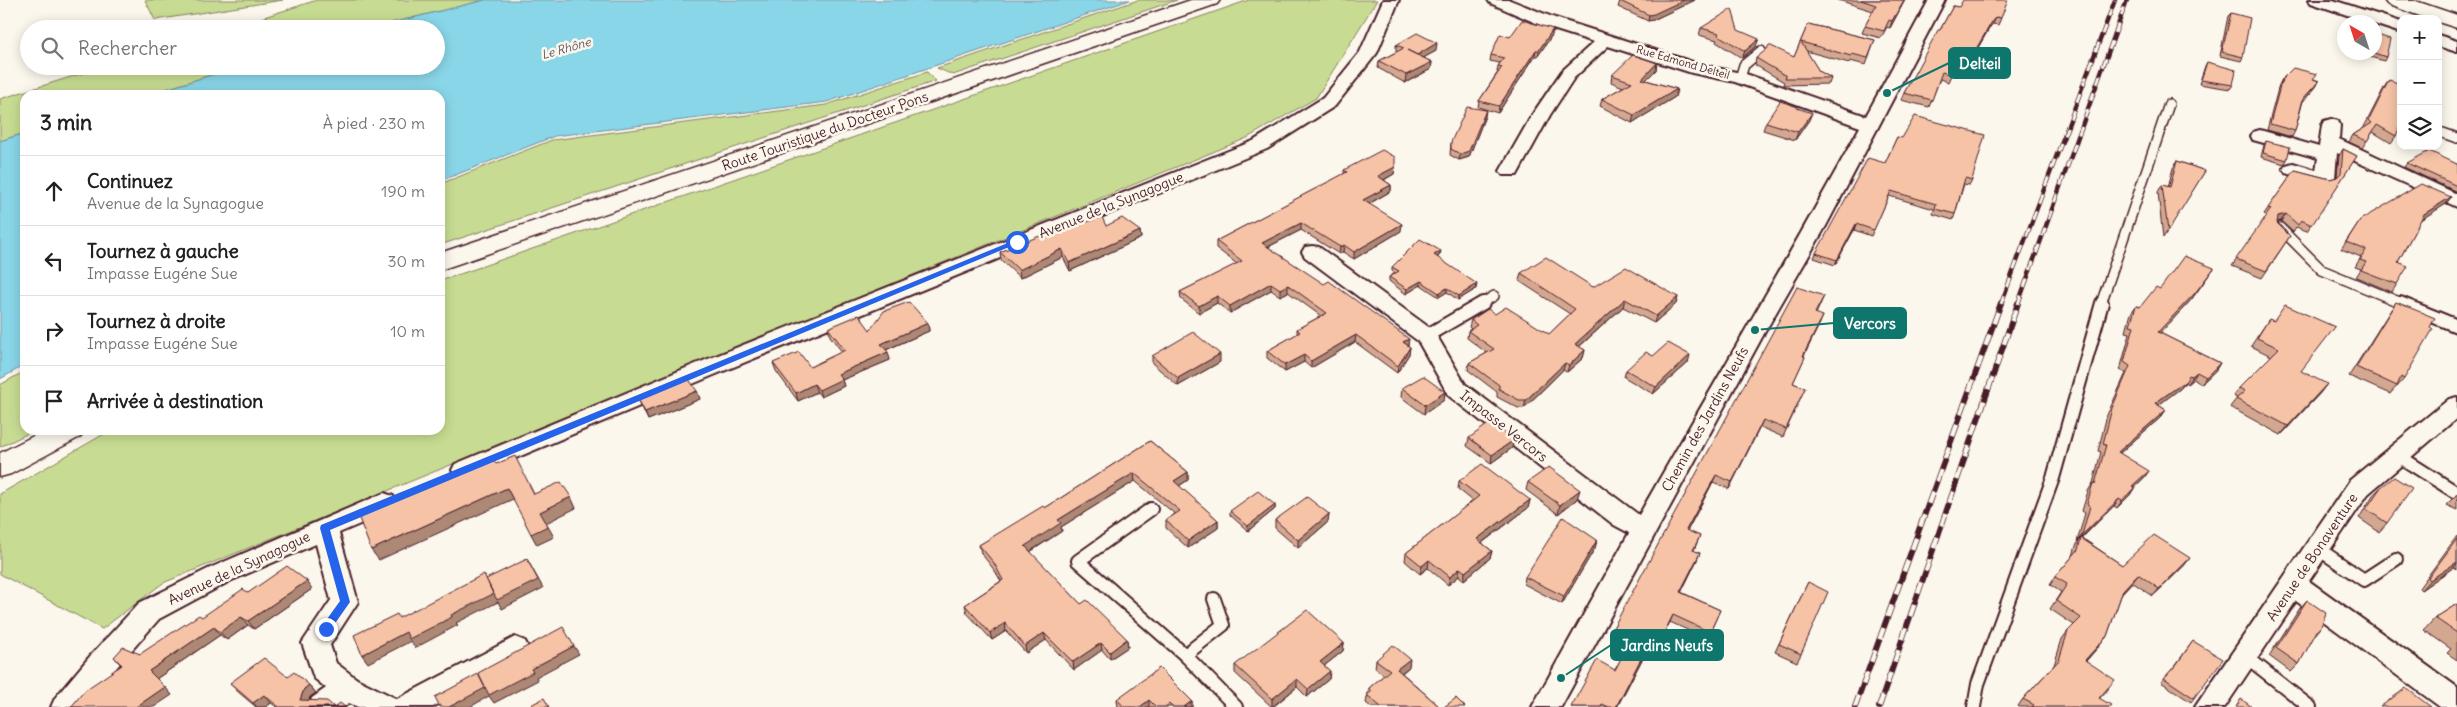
<!DOCTYPE html>
<html lang="fr">
<meta charset="utf-8">
<style>
:root{--surface:#fff;--page:#f6f6f6;--text:#202124;--muted:#757577;--line:#e0e0e0}
body{margin:0;font-family:Delius,sans-serif;background:var(--page);color:var(--text)}
.controls{position:absolute;right:15px;top:15px;display:grid;overflow:hidden;border-radius:10px;box-shadow:0 2px 12px #0003}
.controls button{width:45px;height:45px;display:grid;place-items:center;padding:0;border:0;border-bottom:1px solid var(--line);background:var(--surface);color:var(--text);font:25px sans-serif}
.compass{position:absolute;left:2337px;top:15px;width:45px;height:45px;border-radius:50%;background:var(--surface);box-shadow:0 2px 12px #0003;rotate:321deg}
.stop{position:absolute;width:15px;height:15px;margin:-11px;border:4px solid #2563eb;border-radius:50%;background:#fff}
.stop.end{background:#2563eb;border-color:#fff;box-shadow:0 1px 5px #0008}
.list{margin:0;padding:0;list-style:none}
h2{display:flex;justify-content:space-between;align-items:center;height:65px;margin:0;padding:0 20px;font-size:21px}
h2 small{font-size:16px;font-weight:400;color:var(--muted)}
.list li{display:grid;grid-template-columns:32px 1fr auto;gap:15px;align-items:center;box-sizing:border-box;height:70px;padding:0 20px;border-top:1px solid var(--line)}
.list b{display:block;font-size:19px;white-space:nowrap}
.list p{margin:0;font-size:16px;white-space:nowrap;color:var(--muted)}
.list em{font-size:16px;font-style:normal;color:var(--muted)}
.icon{flex:none;width:28px;height:28px;fill:none;stroke:currentColor;stroke-width:2;stroke-linecap:round;stroke-linejoin:round}
.map{position:relative;flex:none;width:2457px;height:707px;overflow:hidden}
.search{position:absolute;background:var(--surface);box-shadow:0 2px 12px #0003;left:20px;top:20px;width:425px;height:55px;display:flex;align-items:center;gap:12px;box-sizing:border-box;padding:0 18px;border-radius:28px;color:var(--muted);font-size:19px}
.panel{position:absolute;background:var(--surface);box-shadow:0 2px 12px #0003;left:20px;top:90px;width:425px;height:345px;border-radius:15px}
.map>svg:first-child{display:block}
.green{fill:#c7dc92;stroke:#887e5e}
.water{fill:#89d6e8;stroke:#708d9c}
.lines{fill:none;stroke-linecap:round;stroke-linejoin:round}
.lane-far1-casing{stroke:#4a1f2b;stroke-width:12}
.lane-casing{stroke:#4a1f2b;stroke-width:16}
.street-casing{stroke:#4a1f2b;stroke-width:4}
.highway-casing{stroke:#4a1f2b;stroke-width:3}
.lane-far1{stroke:#fbf7ec;stroke-width:9}
.lane{stroke:#fbf7ec;stroke-width:12}
.street{fill:#fbf7ec;fill-rule:evenodd}
.highway{fill:#fbf7ec;fill-rule:evenodd}
.rail-far1-casing{stroke:#4a1f2b;stroke-width:4.5}
.rail-casing{stroke:#4a1f2b;stroke-width:6}
.rail-far1{stroke:#fbf7ec;stroke-width:3;stroke-dasharray:9;stroke-linecap:butt}
.rail{stroke:#fbf7ec;stroke-width:4.5;stroke-dasharray:12;stroke-linecap:butt}
.wall{fill:#d4a890;stroke:#4a1f2b}
.shaded-wall{fill:#ac8875;stroke:#4a1f2b}
.building{fill:#f6c3a7;stroke:#4a1f2b}
.route{fill:#2563eb}
.labels{text-anchor:middle;dominant-baseline:central;stroke-width:5;stroke-linejoin:round;paint-order:stroke}
.far-street-label{font-size:11px;fill:#4a1f2b;stroke:#fbf7ec}
.far-water-label{font-size:12px;font-style:italic;fill:#5d5664;stroke:#fbf7ec}
.street-label{font-size:14px;fill:#4a1f2b;stroke:#fbf7ec}
.leader{fill:none;stroke:#0f766e;stroke-width:2}
.callout-dot{fill:#0f766e;stroke:#fbf7ec;stroke-width:2}
.callout{fill:#0f766e;stroke:#0f766e;stroke-width:2}
.callout-label{font-size:15px;text-anchor:middle;font-weight:bold;fill:#fff}
</style>
<div class="map">
<svg width="2457" height="707" viewBox="0 0 2457 707">
<rect width="100%" height="100%" fill="#fbf7ec"/>
<filter id="ink" filterUnits="userSpaceOnUse"><feTurbulence type="fractalNoise" baseFrequency=".02" numOctaves="2"/><feDisplacementMap in="SourceGraphic" scale="10" xChannelSelector="R" yChannelSelector="G"/><feConvolveMatrix kernelMatrix="1 2 1 2 8 2 1 2 1" color-interpolation-filters="sRGB"/></filter>
<g filter="url(#ink)">
<g class="green">
<path d="M 145,0 L 283,0 L 155,20 Z"/>
<path d="M 317,0 L 485,0 L 367,29 L 227,29 Z"/>
<path d="M 1138,0 L 1177,0 L 953,75 L 937,68 Z"/>
<path d="M 1249,0 L 1377,0 L 1316,98 L 1247,138 L 163,583 L 102,629 L 0,574 L 0,494 L 111,430 L 440,430 L 440,281 Z"/>
<path d="M 106,66 L 240,66 L 147,95 L 25,95 L 25,133 L 0,141 L 0,99 Z"/>
<path d="M 927,72 L 936,81 L 440,245 L 440,184 L 552,140 L 826,105 Z"/>
<path d="M 25,371 L 25,430 L 35,430 L 0,447 L 0,385 Z"/>
</g>
<g class="water">
<path d="M 485,0 L 1130,0 L 827,102 L 555,136 L 440,181 L 440,95 L 147,95 L 240,66 L 436,66 L 436,29 L 367,29 Z"/>
<path d="M 25,133 L 25,365 L 0,379 L 0,141 Z"/>
</g>
<g class="lines">
<defs>
<g id="lane-far1">
<path d="M 1740,78 L 1744,65 L 1761,51"/>
<path d="M 2443,133 L 2457,138"/>
<path d="M 2280,228 L 2322,270 L 2404,304"/>
<path d="M 1481,304 L 1494,296"/>
<path d="M 2101,304 L 2169,104"/>
</g>
<g id="lane">
<path d="M 2400,303 L 2457,326"/>
<path d="M 1426,336 L 1483,303"/>
<path d="M 2397,455 L 2457,493"/>
<path d="M 1151,509 L 1078,561 L 1185,655 L 1236,707"/>
<path d="M 2317,548 L 2364,580 L 2396,559"/>
<path d="M 1185,655 L 1223,625 L 1214,599"/>
<path d="M 2244,655 L 2310,707"/>
<path d="M 1974,707 L 1978,684 L 2053,478 L 2102,303"/>
</g>
<g id="street">
<path d="M 1383,0 L 1399,0 L 1377,53 L 1335,106 L 1267,149 L 714,375 L 473,476 L 464,479 L 455,476 L 452,470 L 455,464 L 698,363 L 1253,141 L 1323,98 L 1360,52 Z"/>
<path d="M 1488,0 L 1510,0 L 1555,18 L 1702,65 L 1746,74 L 1866,116 L 1929,0 L 1945,0 L 1826,226 L 1766,330 L 1561,707 L 1532,707 L 1629,533 L 1614,525 L 1449,396 L 1418,341 L 1305,257 L 1302,252 L 1305,247 L 1312,246 L 1319,247 L 1434,331 L 1465,384 L 1639,515 C 1713,385 1789,257 1860,127 L 1735,82 L 1692,73 L 1608,46 L 1574,78 L 1550,115 L 1517,175 L 1503,175 L 1500,171 L 1532,115 L 1562,71 L 1594,42 L 1543,26 L 1490,3 Z"/>
<path d="M 2309,0 L 2333,0 L 2401,22 L 2401,33 L 2311,3 Z"/>
<path d="M 2438,35 L 2457,41 L 2457,52 L 2438,46 Z"/>
<path d="M 2331,119 L 2338,121 L 2340,125 L 2339,139 L 2457,194 L 2457,207 L 2337,153 L 2335,178 L 2332,182 L 2325,184 L 2286,173 L 2283,169 L 2286,165 L 2293,163 L 2316,170 L 2318,158 L 2253,140 L 2251,136 L 2253,132 L 2260,130 L 2319,147 L 2322,125 L 2324,121 Z"/>
<path d="M 2457,397 L 2457,418 L 2368,494 L 2309,581 L 2457,687 L 2457,707 L 2440,707 L 2296,601 L 2225,707 L 2195,707 L 2350,480 L 2449,399 Z"/>
<path d="M 384,493 L 393,496 L 397,503 L 393,510 L 339,533 L 358,602 L 330,645 L 336,663 L 357,679 L 397,699 L 515,637 L 525,641 L 529,649 L 525,657 L 433,707 L 358,707 L 349,703 L 344,707 L 308,707 L 312,698 L 326,688 L 314,678 L 302,643 L 331,600 L 316,544 L 230,581 L 159,619 L 82,707 L 51,707 L 55,698 L 91,655 L 139,603 L 212,567 Z"/>
</g>
<g id="highway">
<path d="M 1191,0 L 1220,0 L 1217,4 L 440,270 L 440,253 Z"/>
<path d="M 2384,0 L 2413,0 L 2457,15 L 2457,28 L 2438,22 L 2438,19 L 2428,19 L 2387,4 Z"/>
<path d="M 45,430 L 85,430 L 80,437 L 11,474 L 0,477 L 0,453 Z"/>
</g>
</defs>
<use href="#lane-far1" class="lane-far1-casing"/>
<use href="#lane" class="lane-casing"/>
<use href="#street" class="street-casing"/>
<use href="#highway" class="highway-casing"/>
<use href="#lane-far1" class="lane-far1"/>
<use href="#lane" class="lane"/>
<use href="#street" class="street"/>
<use href="#highway" class="highway"/>
<defs>
<g id="rail-far1">
<path d="M 2001,304 L 2115,0"/>
<path d="M 2018,304 L 2127,0"/>
</g>
<g id="rail">
<path d="M 1855,707 L 2001,303"/>
<path d="M 1879,707 L 2018,303"/>
</g>
</defs>
<use href="#rail-far1" class="rail-far1-casing"/>
<use href="#rail" class="rail-casing"/>
<use href="#rail-far1" class="rail-far1"/>
<use href="#rail" class="rail"/>
</g>
<g class="wall">
<path d="M 1695,0 L 1653,20 L 1648,21 L 1618,7 L 1620,1 Z"/>
<path d="M 1838,0 L 1905,0 L 1890,28 L 1887,27 L 1881,38 L 1862,33 L 1865,26 L 1873,11 Z"/>
<path d="M 1953,6 L 2001,18 L 1998,25 L 1993,24 L 1990,27 L 1969,63 L 1964,62 L 1959,75 L 1952,73 L 1948,82 L 1940,79 L 1929,107 L 1901,100 L 1904,93 L 1940,30 Z"/>
<path d="M 2231,13 L 2243,57 L 2241,61 L 2220,56 L 2228,16 Z"/>
<path d="M 1808,24 L 1875,40 L 1866,65 L 1850,61 L 1849,63 L 1806,51 L 1819,71 L 1831,78 L 1829,84 L 1783,85 L 1784,82 L 1755,65 L 1756,58 L 1794,57 Z"/>
<path d="M 1701,28 L 1738,30 L 1756,46 L 1742,58 L 1716,42 L 1717,40 L 1699,35 Z"/>
<path d="M 1553,29 L 1552,35 L 1538,56 L 1535,56 L 1498,113 L 1478,107 L 1479,101 L 1498,72 L 1497,72 L 1498,66 L 1500,63 L 1490,61 L 1491,55 L 1510,37 Z"/>
<path d="M 1396,45 L 1436,51 L 1423,58 L 1432,62 L 1431,69 L 1405,83 L 1378,68 L 1379,61 L 1396,52 Z"/>
<path d="M 2363,52 L 2374,52 L 2386,57 L 2384,61 L 2363,55 Z"/>
<path d="M 2207,62 L 2233,85 L 2230,89 L 2199,84 L 2205,66 Z"/>
<path d="M 1657,63 L 1656,70 L 1646,80 L 1677,89 L 1675,97 L 1632,123 L 1600,106 L 1602,99 L 1623,87 L 1611,82 L 1612,75 Z"/>
<path d="M 2282,79 L 2314,79 L 2319,81 L 2316,87 L 2303,101 L 2295,131 L 2292,137 L 2267,130 L 2279,85 Z"/>
<path d="M 2389,80 L 2396,136 L 2391,143 L 2373,132 L 2362,148 L 2349,142 L 2353,135 L 2365,127 L 2364,127 L 2385,86 Z"/>
<path d="M 1486,110 L 1485,116 L 1469,157 L 1459,160 L 1450,155 L 1451,142 Z"/>
<path d="M 1809,120 L 1795,140 L 1763,130 L 1766,122 Z"/>
<path d="M 1897,137 L 1972,180 L 1969,185 L 1964,184 L 1955,214 L 1953,220 L 1933,214 L 1934,209 L 1889,196 L 1871,236 L 1854,230 L 1835,265 L 1814,258 L 1816,253 L 1885,163 Z"/>
<path d="M 2266,141 L 2287,160 L 2284,164 L 2261,157 L 2264,145 Z"/>
<path d="M 2343,149 L 2357,156 L 2307,231 L 2296,227 L 2293,232 L 2281,221 L 2277,222 L 2290,236 L 2262,278 L 2232,266 L 2267,216 L 2264,214 L 2295,170 L 2330,179 L 2337,177 L 2339,156 Z"/>
<path d="M 2177,161 L 2205,171 L 2163,238 L 2158,192 L 2162,185 L 2168,187 L 2173,168 Z"/>
<path d="M 2407,163 L 2457,164 L 2457,192 L 2404,167 Z"/>
<path d="M 1395,167 L 1394,174 L 1384,180 L 1391,185 L 1391,191 L 1369,204 L 1401,231 L 1354,259 L 1343,252 L 1339,254 L 1301,230 L 1268,247 L 1410,347 L 1409,354 L 1397,373 L 1355,342 L 1311,368 L 1304,362 L 1285,372 L 1267,358 L 1267,351 L 1297,334 L 1297,329 L 1321,316 L 1288,292 L 1280,296 L 1271,290 L 1230,313 L 1217,303 L 1199,313 L 1181,299 L 1180,292 L 1237,264 L 1216,248 L 1216,241 L 1344,174 L 1344,170 Z"/>
<path d="M 2451,197 L 2446,204 L 2421,219 L 2398,262 L 2397,284 L 2392,292 L 2356,277 L 2361,269 L 2355,267 L 2361,257 L 2341,249 L 2360,220 Z"/>
<path d="M 1106,226 L 1140,231 L 1141,238 L 1070,271 L 1063,257 L 1020,278 L 1001,260 L 1000,252 L 1059,231 Z"/>
<path d="M 1440,255 L 1437,257 L 1476,289 L 1458,300 L 1447,292 L 1439,297 L 1421,285 L 1406,294 L 1389,281 L 1389,277 L 1395,273 L 1392,271 L 1392,267 Z"/>
<path d="M 2214,268 L 2191,300 L 2160,333 L 2220,363 L 2215,371 L 2201,384 L 2193,379 L 2187,384 L 2185,382 L 2181,388 L 2158,405 L 2166,410 L 2161,417 L 2120,453 L 2144,478 L 2134,487 L 2130,495 L 2117,508 L 2114,506 L 2082,538 L 2122,565 L 2184,566 L 2153,596 L 2132,582 L 2122,593 L 2107,636 L 2101,644 L 2086,661 L 2109,688 L 2099,699 L 2109,707 L 2019,707 L 2018,706 L 2023,699 L 2054,665 L 2062,639 L 2068,631 L 2074,625 L 2050,609 L 2061,592 L 2050,585 L 2055,577 L 2073,556 L 2076,546 L 2080,539 L 2077,542 L 2085,513 L 2082,511 L 2088,491 L 2093,483 L 2101,452 L 2098,451 L 2107,415 L 2126,373 L 2120,370 L 2130,333 L 2126,332 L 2131,313 L 2136,306 L 2140,307 Z"/>
<path d="M 1521,273 L 1593,287 L 1678,297 L 1676,304 L 1654,323 L 1623,307 L 1579,347 L 1585,350 L 1583,358 L 1567,372 L 1563,370 L 1524,408 L 1518,408 L 1497,397 L 1497,392 L 1468,370 L 1469,363 L 1487,353 L 1467,338 L 1468,331 L 1471,329 L 1469,327 L 1471,320 L 1495,314 L 1549,334 L 1570,314 L 1519,281 Z"/>
<path d="M 1824,296 L 1816,314 L 1820,323 L 1804,356 L 1805,357 L 1793,383 L 1805,388 L 1783,437 L 1760,427 L 1729,489 L 1713,482 L 1687,531 L 1700,536 L 1694,550 L 1697,560 L 1681,592 L 1720,610 L 1707,639 L 1670,622 L 1653,656 L 1646,652 L 1617,707 L 1571,707 L 1615,670 L 1629,644 L 1611,635 L 1613,628 Z"/>
<path d="M 2396,302 L 2404,379 L 2397,387 L 2396,387 L 2390,394 L 2349,376 L 2390,311 Z"/>
<path d="M 2269,319 L 2301,371 L 2321,392 L 2281,435 L 2230,407 L 2237,398 L 2233,396 L 2239,388 L 2271,356 L 2251,346 Z"/>
<path d="M 928,323 L 929,331 L 886,350 L 890,360 L 842,380 L 844,386 L 821,397 L 817,392 L 798,401 L 776,371 L 773,363 L 810,367 L 842,352 L 830,336 L 828,328 L 870,330 Z"/>
<path d="M 1152,356 L 1220,362 L 1178,386 L 1152,363 Z"/>
<path d="M 1688,363 L 1653,394 L 1624,377 L 1626,370 Z"/>
<path d="M 1402,388 L 1445,392 L 1444,400 L 1424,414 L 1401,397 Z"/>
<path d="M 697,391 L 700,399 L 648,420 L 638,399 Z"/>
<path d="M 1469,438 L 1514,440 L 1512,448 L 1491,463 L 1467,446 Z"/>
<path d="M 1150,441 L 1188,472 L 1188,480 L 1179,486 L 1218,520 L 1218,528 L 1188,548 L 1166,528 L 1166,520 L 1175,514 L 1135,481 L 1061,527 L 1062,531 L 1030,552 L 1081,604 L 1127,639 L 1128,647 L 1110,659 L 1102,650 L 1074,670 L 1046,640 L 1026,653 L 1006,631 L 992,640 L 967,613 L 965,605 L 1001,581 L 995,571 L 981,553 L 979,545 L 1045,508 Z"/>
<path d="M 1459,481 L 1530,500 L 1528,508 L 1482,543 L 1492,551 L 1490,558 L 1464,580 L 1459,576 L 1448,585 L 1428,568 L 1420,574 L 1405,561 L 1406,553 L 1473,501 L 1458,489 Z"/>
<path d="M 1528,482 L 1577,499 L 1558,514 L 1526,490 Z"/>
<path d="M 2381,487 L 2387,523 L 2379,532 L 2359,518 L 2373,495 Z"/>
<path d="M 2457,494 L 2457,510 L 2446,505 Z"/>
<path d="M 1275,505 L 1275,509 L 1248,531 L 1230,515 L 1230,511 Z"/>
<path d="M 1329,514 L 1328,522 L 1298,548 L 1275,528 L 1275,520 Z"/>
<path d="M 2457,536 L 2457,569 L 2454,567 L 2421,590 L 2419,588 Z"/>
<path d="M 1597,540 L 1595,548 L 1562,604 L 1524,584 L 1525,577 Z"/>
<path d="M 1808,582 L 1801,654 L 1797,662 L 1775,652 Z"/>
<path d="M 312,589 L 254,629 L 248,625 L 227,640 L 220,635 L 156,679 L 172,695 L 122,666 L 114,657 L 140,654 L 248,593 Z"/>
<path d="M 2307,600 L 2320,629 L 2314,636 L 2299,664 L 2291,672 L 2269,656 L 2300,608 Z"/>
<path d="M 2457,604 L 2457,660 L 2447,653 L 2451,649 L 2424,630 L 2435,618 Z"/>
<path d="M 2193,641 L 2194,698 L 2191,702 L 2161,682 L 2174,667 Z"/>
<path d="M 1344,643 L 1343,651 L 1324,666 L 1330,671 L 1329,679 L 1307,697 L 1297,687 L 1273,707 L 1272,707 L 1235,673 L 1235,665 Z"/>
<path d="M 1376,660 L 1409,667 L 1402,673 L 1440,707 L 1371,707 L 1366,703 L 1369,688 L 1384,675 L 1375,668 Z"/>
<path d="M 288,677 L 309,685 L 316,693 L 310,697 L 309,701 L 334,707 L 277,707 L 271,703 L 266,707 L 256,707 L 237,691 L 230,683 Z"/>
<path d="M 1117,699 L 1192,701 L 1192,707 L 1118,707 Z"/>
</g>
<g class="shaded-wall">
<path d="M 1684,0 L 1695,0 L 1653,20 L 1648,21 L 1649,15 Z"/>
<path d="M 1904,0 L 1905,0 L 1890,28 L 1892,21 Z"/>
<path d="M 1996,17 L 1993,24 L 1990,27 L 1969,63 L 1972,56 L 1993,20 Z"/>
<path d="M 1553,29 L 1552,35 L 1538,56 L 1539,50 Z"/>
<path d="M 1759,39 L 1756,46 L 1742,58 L 1745,51 Z"/>
<path d="M 1437,43 L 1436,51 L 1416,62 L 1417,55 Z"/>
<path d="M 1536,50 L 1535,56 L 1498,113 L 1499,106 Z"/>
<path d="M 1432,62 L 1431,69 L 1405,83 L 1406,75 Z"/>
<path d="M 1657,63 L 1656,70 L 1640,86 L 1642,79 Z"/>
<path d="M 2319,81 L 2316,87 L 2300,105 L 2303,99 Z"/>
<path d="M 1677,89 L 1675,97 L 1632,123 L 1634,115 Z"/>
<path d="M 1486,110 L 1485,116 L 1469,157 L 1459,160 L 1460,154 Z"/>
<path d="M 1812,113 L 1809,120 L 1795,140 L 1798,132 Z"/>
<path d="M 1395,167 L 1394,174 L 1378,183 L 1378,176 Z"/>
<path d="M 1391,185 L 1391,191 L 1363,207 L 1363,200 Z"/>
<path d="M 2451,197 L 2446,204 L 2419,221 L 2424,214 Z"/>
<path d="M 2286,214 L 2281,221 L 2274,223 L 2278,216 Z"/>
<path d="M 1301,223 L 1301,230 L 1262,250 L 1262,243 Z"/>
<path d="M 1402,224 L 1401,231 L 1354,259 L 1354,252 Z"/>
<path d="M 1856,224 L 1854,230 L 1835,265 L 1837,260 Z"/>
<path d="M 1140,231 L 1141,238 L 1070,271 L 1069,263 Z"/>
<path d="M 1344,245 L 1343,252 L 1339,254 L 1340,247 Z"/>
<path d="M 1062,249 L 1063,257 L 1020,278 L 1019,270 Z"/>
<path d="M 1441,251 L 1440,255 L 1433,260 L 1434,255 Z"/>
<path d="M 2214,268 L 2191,300 L 2154,340 L 2158,332 Z"/>
<path d="M 1421,281 L 1421,285 L 1406,294 L 1407,289 Z"/>
<path d="M 1271,283 L 1271,290 L 1230,313 L 1230,306 Z"/>
<path d="M 1477,284 L 1476,289 L 1458,300 L 1459,296 Z"/>
<path d="M 1288,285 L 1288,292 L 1280,296 L 1280,289 Z"/>
<path d="M 1447,288 L 1447,292 L 1439,297 L 1439,293 Z"/>
<path d="M 1217,296 L 1217,303 L 1199,313 L 1199,306 Z"/>
<path d="M 1678,297 L 1676,304 L 1654,323 L 1656,316 Z"/>
<path d="M 1625,299 L 1623,307 L 1573,352 L 1575,344 Z"/>
<path d="M 1823,316 L 1820,323 L 1800,363 L 1803,356 Z"/>
<path d="M 928,323 L 929,331 L 883,351 L 881,344 Z"/>
<path d="M 1356,335 L 1355,342 L 1311,368 L 1311,361 Z"/>
<path d="M 1409,339 L 1408,346 L 1403,342 Z"/>
<path d="M 1410,347 L 1409,354 L 1397,373 L 1398,366 Z"/>
<path d="M 1585,350 L 1583,358 L 1567,372 L 1569,365 Z"/>
<path d="M 888,352 L 890,360 L 842,380 L 844,386 L 821,397 L 819,390 L 838,374 Z"/>
<path d="M 1220,354 L 1220,362 L 1178,386 L 1178,378 Z"/>
<path d="M 1304,355 L 1304,362 L 1285,372 L 1285,365 Z"/>
<path d="M 1690,355 L 1688,363 L 1653,394 L 1656,387 Z"/>
<path d="M 1565,363 L 1563,370 L 1524,408 L 1526,400 Z"/>
<path d="M 2220,363 L 2215,371 L 2201,384 L 2206,377 Z"/>
<path d="M 2197,372 L 2193,379 L 2187,384 L 2192,376 Z"/>
<path d="M 2186,381 L 2181,388 L 2151,411 L 2155,403 Z"/>
<path d="M 814,384 L 817,392 L 798,401 L 796,393 Z"/>
<path d="M 2327,384 L 2321,392 L 2281,435 L 2288,426 Z"/>
<path d="M 697,391 L 700,399 L 648,420 L 645,412 Z"/>
<path d="M 1445,392 L 1444,400 L 1424,414 L 1425,405 Z"/>
<path d="M 2166,410 L 2161,417 L 2113,459 L 2118,452 Z"/>
<path d="M 1763,420 L 1760,427 L 1729,489 L 1732,482 Z"/>
<path d="M 1514,440 L 1512,448 L 1491,463 L 1492,455 Z"/>
<path d="M 2149,471 L 2144,478 L 2128,493 L 2132,486 Z"/>
<path d="M 1188,472 L 1188,480 L 1174,489 L 1174,481 Z"/>
<path d="M 1134,473 L 1135,481 L 1061,527 L 1062,531 L 1026,554 L 1025,546 L 1058,520 Z"/>
<path d="M 1716,475 L 1713,482 L 1684,537 L 1686,530 Z"/>
<path d="M 2135,487 L 2130,495 L 2117,508 L 2122,501 Z"/>
<path d="M 507,488 L 513,499 L 379,560 L 371,550 Z"/>
<path d="M 1580,490 L 1577,499 L 1558,514 L 1560,505 Z"/>
<path d="M 571,497 L 576,508 L 546,523 L 554,537 L 537,545 L 531,534 L 540,512 Z"/>
<path d="M 2119,499 L 2114,506 L 2077,542 L 2082,535 Z"/>
<path d="M 1530,500 L 1528,508 L 1476,547 L 1477,539 Z"/>
<path d="M 1275,505 L 1275,509 L 1248,531 L 1248,526 Z"/>
<path d="M 1329,514 L 1328,522 L 1298,548 L 1298,540 Z"/>
<path d="M 1218,520 L 1218,528 L 1188,548 L 1188,541 Z"/>
<path d="M 1597,540 L 1595,548 L 1562,604 L 1564,596 Z"/>
<path d="M 1492,551 L 1490,558 L 1464,580 L 1465,572 Z"/>
<path d="M 1700,553 L 1697,560 L 1678,599 L 1680,592 Z"/>
<path d="M 2190,558 L 2184,566 L 2153,596 L 2159,589 Z"/>
<path d="M 527,559 L 543,588 L 502,609 L 498,602 L 456,623 L 458,625 L 415,648 L 411,641 L 368,663 L 362,655 L 406,632 L 451,615 L 489,583 Z"/>
<path d="M 1429,560 L 1428,568 L 1420,574 L 1422,566 Z"/>
<path d="M 2457,562 L 2457,564 L 2454,567 L 2421,590 L 2430,580 Z"/>
<path d="M 1460,568 L 1459,576 L 1448,585 L 1450,577 Z"/>
<path d="M 2138,574 L 2132,582 L 2117,598 L 2123,590 Z"/>
<path d="M 307,581 L 312,589 L 254,629 L 248,621 Z"/>
<path d="M 1673,615 L 1670,622 L 1653,656 L 1656,649 Z"/>
<path d="M 241,617 L 248,625 L 227,640 L 220,632 Z"/>
<path d="M 1005,623 L 1006,631 L 992,640 L 990,633 Z"/>
<path d="M 214,627 L 220,635 L 156,679 L 149,671 Z"/>
<path d="M 1044,633 L 1046,640 L 1026,653 L 1025,646 Z"/>
<path d="M 2107,636 L 2101,644 L 2079,668 L 2085,660 Z"/>
<path d="M 1127,639 L 1128,647 L 1110,659 L 1110,652 Z"/>
<path d="M 1101,643 L 1102,650 L 1074,670 L 1073,662 Z"/>
<path d="M 1344,643 L 1343,651 L 1319,670 L 1320,662 Z"/>
<path d="M 1648,645 L 1646,652 L 1617,707 L 1616,707 Z"/>
<path d="M 574,646 L 579,654 L 536,677 L 538,680 L 494,703 L 489,696 L 470,707 L 449,707 L 478,674 L 531,669 Z"/>
<path d="M 1410,659 L 1409,667 L 1396,677 L 1397,669 Z"/>
<path d="M 1330,671 L 1329,679 L 1307,697 L 1308,689 Z"/>
<path d="M 1297,679 L 1297,687 L 1272,707 L 1272,699 Z"/>
<path d="M 309,685 L 316,693 L 310,697 L 307,707 L 300,700 L 304,689 Z"/>
<path d="M 165,687 L 172,695 L 154,707 L 136,707 Z"/>
<path d="M 264,695 L 271,703 L 266,707 L 257,707 L 253,703 Z"/>
<path d="M 1149,700 L 1149,707 L 1140,707 Z"/>
<path d="M 1192,701 L 1192,707 L 1184,707 Z"/>
</g>
<g class="building">
<path d="M 1621,0 L 1684,0 L 1654,14 L 1649,15 L 1620,1 Z"/>
<path d="M 1861,0 L 1904,0 L 1892,21 L 1889,20 L 1884,31 L 1865,26 L 1876,5 Z"/>
<path d="M 1963,0 L 2008,0 L 2001,18 L 1996,17 L 1993,20 L 1972,56 L 1967,55 L 1962,68 L 1955,66 L 1951,75 L 1942,72 L 1932,100 L 1904,93 L 1938,30 L 1940,30 L 1953,6 L 1959,7 Z"/>
<path d="M 1732,9 L 1738,30 L 1759,39 L 1745,51 L 1718,35 L 1719,33 L 1701,28 Z"/>
<path d="M 2231,13 L 2250,18 L 2243,57 L 2222,52 Z"/>
<path d="M 1522,20 L 1553,29 L 1539,50 L 1536,50 L 1499,106 L 1479,101 L 1502,67 L 1498,66 L 1504,58 L 1491,55 L 1500,34 L 1510,37 Z"/>
<path d="M 1808,24 L 1875,40 L 1868,58 L 1852,54 L 1851,56 L 1801,42 L 1819,71 L 1831,78 L 1785,78 L 1786,76 L 1756,58 L 1767,49 L 1769,45 L 1794,57 Z"/>
<path d="M 1417,33 L 1437,43 L 1417,55 L 1407,50 L 1432,62 L 1406,75 L 1379,61 L 1404,48 L 1396,45 Z"/>
<path d="M 2374,34 L 2390,39 L 2386,57 L 2371,52 L 2374,52 Z"/>
<path d="M 1633,55 L 1657,63 L 1642,79 L 1677,89 L 1634,115 L 1602,99 L 1632,82 L 1612,75 Z"/>
<path d="M 2207,62 L 2236,70 L 2233,85 L 2201,80 Z"/>
<path d="M 2293,68 L 2317,74 L 2313,79 L 2319,81 L 2303,99 L 2295,131 L 2270,124 L 2282,79 Z"/>
<path d="M 2389,80 L 2401,84 L 2401,123 L 2396,136 L 2377,125 L 2367,141 L 2353,135 L 2372,123 L 2369,120 Z"/>
<path d="M 1780,101 L 1798,107 L 1797,108 L 1812,113 L 1798,132 L 1766,122 Z"/>
<path d="M 1467,107 L 1486,110 L 1469,151 L 1460,154 L 1451,149 L 1451,142 Z"/>
<path d="M 1915,116 L 1985,135 L 1972,180 L 1965,178 L 1955,214 L 1935,209 L 1936,204 L 1891,191 L 1874,230 L 1856,224 L 1837,260 L 1816,253 L 1868,158 L 1885,163 L 1897,137 L 1902,138 Z"/>
<path d="M 2266,141 L 2290,147 L 2287,160 L 2263,153 Z"/>
<path d="M 2343,149 L 2357,156 L 2312,225 L 2301,220 L 2298,225 L 2286,214 L 2278,216 L 2277,223 L 2290,236 L 2266,271 L 2236,259 L 2271,209 L 2268,208 L 2295,170 L 2330,179 L 2337,177 L 2341,173 Z"/>
<path d="M 1382,150 L 1395,157 L 1395,167 L 1378,176 L 1391,185 L 1363,200 L 1402,224 L 1354,252 L 1344,245 L 1340,247 L 1301,223 L 1262,243 L 1324,284 L 1329,281 L 1409,339 L 1403,342 L 1410,347 L 1398,366 L 1356,335 L 1311,361 L 1304,355 L 1285,365 L 1267,351 L 1300,332 L 1297,329 L 1327,313 L 1288,285 L 1280,289 L 1271,283 L 1230,306 L 1217,296 L 1199,306 L 1180,292 L 1242,261 L 1216,241 L 1347,172 L 1344,170 Z"/>
<path d="M 2429,151 L 2457,164 L 2457,186 L 2407,163 Z"/>
<path d="M 2177,161 L 2205,171 L 2168,231 L 2162,185 L 2170,187 Z"/>
<path d="M 2421,184 L 2451,197 L 2424,214 L 2398,262 L 2408,266 L 2397,284 L 2361,270 L 2366,262 L 2360,260 L 2366,250 L 2346,242 L 2360,220 Z"/>
<path d="M 1102,217 L 1106,226 L 1122,218 L 1140,231 L 1069,263 L 1062,249 L 1019,270 L 1000,252 L 1057,229 L 1059,231 Z"/>
<path d="M 1420,239 L 1441,251 L 1434,255 L 1477,284 L 1459,296 L 1447,288 L 1439,293 L 1421,281 L 1407,289 L 1389,277 L 1399,271 L 1392,267 Z"/>
<path d="M 2184,256 L 2214,268 L 2195,293 L 2158,332 L 2220,363 L 2206,377 L 2197,372 L 2192,376 L 2189,375 L 2186,381 L 2155,403 L 2166,410 L 2118,452 L 2149,471 L 2132,486 L 2135,487 L 2122,501 L 2119,499 L 2082,535 L 2090,506 L 2087,504 L 2093,483 L 2095,484 L 2106,445 L 2103,444 L 2112,408 L 2130,366 L 2124,362 L 2134,326 L 2130,325 L 2136,306 L 2140,307 L 2156,287 L 2160,289 Z"/>
<path d="M 1546,257 L 1593,287 L 1626,267 L 1678,297 L 1656,316 L 1625,299 L 1575,344 L 1585,350 L 1569,365 L 1565,363 L 1526,400 L 1519,400 L 1499,389 L 1499,385 L 1469,363 L 1494,349 L 1468,331 L 1477,325 L 1471,320 L 1488,309 L 1495,314 L 1506,307 L 1549,334 L 1575,309 L 1521,273 Z"/>
<path d="M 1797,287 L 1824,296 L 1815,313 L 1823,316 L 1803,356 L 1805,357 L 1793,383 L 1805,388 L 1786,429 L 1763,420 L 1732,482 L 1716,475 L 1686,530 L 1700,536 L 1693,550 L 1700,553 L 1680,592 L 1720,610 L 1710,632 L 1673,615 L 1656,649 L 1648,645 L 1616,707 L 1609,707 L 1602,704 L 1601,707 L 1571,707 L 1597,660 L 1615,670 L 1632,637 L 1613,628 Z"/>
<path d="M 909,302 L 928,323 L 881,344 L 888,352 L 838,374 L 842,379 L 819,390 L 814,384 L 796,393 L 773,363 L 799,352 L 810,367 L 845,350 L 828,328 L 859,315 L 870,330 L 884,311 Z"/>
<path d="M 2396,302 L 2435,318 L 2430,327 L 2433,329 L 2404,379 L 2401,377 L 2397,386 L 2356,367 Z"/>
<path d="M 2285,305 L 2335,327 L 2301,371 L 2327,384 L 2288,426 L 2236,399 L 2245,391 L 2239,388 L 2279,348 L 2257,338 L 2269,319 L 2274,321 Z"/>
<path d="M 1193,332 L 1220,354 L 1178,378 L 1152,356 Z"/>
<path d="M 1668,343 L 1690,355 L 1656,387 L 1626,370 L 1646,352 L 1653,356 Z"/>
<path d="M 1423,376 L 1445,392 L 1425,405 L 1402,388 Z"/>
<path d="M 688,378 L 697,391 L 645,412 L 638,399 Z"/>
<path d="M 1491,422 L 1514,440 L 1492,455 L 1469,438 Z"/>
<path d="M 1150,441 L 1188,472 L 1174,481 L 1218,520 L 1188,541 L 1166,520 L 1180,511 L 1134,473 L 1058,520 L 1061,523 L 1025,546 L 1081,604 L 1087,600 L 1127,639 L 1110,652 L 1101,643 L 1073,662 L 1044,633 L 1025,646 L 1005,623 L 990,633 L 965,605 L 1003,580 L 994,563 L 979,545 L 1043,506 L 1045,508 Z"/>
<path d="M 515,456 L 534,494 L 561,482 L 571,497 L 540,512 L 548,526 L 531,534 L 507,488 L 371,550 L 357,513 L 492,457 L 496,464 Z"/>
<path d="M 1482,464 L 1530,500 L 1477,539 L 1492,551 L 1465,572 L 1460,568 L 1450,577 L 1429,560 L 1422,566 L 1406,553 L 1479,496 L 1459,481 Z"/>
<path d="M 1549,467 L 1580,490 L 1560,505 L 1528,482 Z"/>
<path d="M 2394,477 L 2412,488 L 2387,523 L 2366,509 L 2381,487 Z"/>
<path d="M 1258,491 L 1275,505 L 1248,526 L 1230,511 Z"/>
<path d="M 1307,497 L 1329,514 L 1298,540 L 1275,520 Z"/>
<path d="M 1563,517 L 1597,540 L 1564,596 L 1525,577 Z"/>
<path d="M 2154,535 L 2190,558 L 2159,589 L 2138,574 L 2123,590 L 2107,636 L 2085,660 L 2115,680 L 2099,698 L 2111,705 L 2109,707 L 2032,707 L 2034,705 L 2023,699 L 2059,660 L 2068,631 L 2081,618 L 2056,601 L 2067,584 L 2055,577 L 2078,550 L 2081,538 L 2122,565 Z"/>
<path d="M 2457,539 L 2457,562 L 2430,580 L 2428,578 Z"/>
<path d="M 527,559 L 538,580 L 497,600 L 486,579 Z"/>
<path d="M 287,566 L 307,581 L 248,621 L 241,617 L 220,632 L 214,627 L 149,671 L 165,687 L 136,707 L 71,707 L 85,690 L 122,665 L 114,657 L 123,647 L 140,654 L 199,615 L 202,617 L 243,589 L 248,593 Z"/>
<path d="M 484,574 L 493,594 L 451,615 L 452,617 L 409,639 L 406,632 L 362,655 L 354,635 L 397,614 L 399,618 Z"/>
<path d="M 1808,582 L 1828,592 L 1801,654 L 1779,644 Z"/>
<path d="M 2307,600 L 2326,613 L 2320,629 L 2318,629 L 2299,664 L 2276,648 Z"/>
<path d="M 2457,604 L 2457,633 L 2435,618 Z"/>
<path d="M 1307,610 L 1344,643 L 1320,662 L 1330,671 L 1308,689 L 1297,679 L 1272,699 L 1235,665 Z"/>
<path d="M 563,627 L 574,646 L 531,669 L 533,672 L 489,695 L 478,673 Z"/>
<path d="M 2193,641 L 2223,659 L 2194,698 L 2164,678 L 2176,665 Z"/>
<path d="M 1393,645 L 1410,659 L 1397,669 L 1440,707 L 1381,707 L 1367,695 L 1372,691 L 1369,688 L 1390,670 L 1376,660 Z"/>
<path d="M 264,658 L 288,677 L 294,672 L 309,685 L 304,689 L 300,700 L 327,701 L 334,707 L 279,707 L 264,695 L 253,703 L 230,683 Z"/>
<path d="M 1159,668 L 1192,701 L 1184,707 L 1172,707 L 1169,704 L 1165,707 L 1156,707 L 1149,700 L 1140,707 L 1124,707 L 1117,699 Z"/>
<path d="M 478,674 L 485,688 L 449,707 L 440,707 L 435,697 Z"/>
<path d="M 2406,688 L 2431,707 L 2380,707 Z"/>
<path d="M 544,698 L 549,707 L 532,707 L 531,705 Z"/>
<path d="M 1456,698 L 1465,707 L 1444,707 Z"/>
<path d="M 2241,699 L 2252,707 L 2236,707 Z"/>
<path d="M 340,703 L 345,707 L 335,707 Z"/>
</g>
</g>
<path class="route" d="M 1015,240 L 1021,242 L 330,530 L 350,602 L 329,632 L 322,632 L 322,626 L 340,601 L 320,528 L 321,525 Z"/>
<g class="labels">
<g class="far-street-label">
<text transform="translate(1683 62) rotate(16)">Rue Edmond Delteil</text>
</g>
<g class="far-water-label">
<text transform="translate(566 48) rotate(-16)">Le Rhône</text>
</g>
<g class="street-label">
<text transform="translate(825 131) rotate(-19)">Route Touristique du Docteur Pons</text>
<text transform="translate(1111 205) rotate(-22)">Avenue de la Synagogue</text>
<text transform="translate(1705 419) rotate(-61)">Chemin des Jardins Neufs</text>
<text transform="translate(1504 426) rotate(38)">Impasse Vercors</text>
<text transform="translate(2312 557) rotate(-56)">Avenue de Bonaventure</text>
<text transform="translate(239 568) rotate(-25)">Avenue de la Synagogue</text>
</g>
</g>
<path class="leader" d="M1887 93L1949 63M1755 330L1834 323M1561 678L1611 645"/>
<g class="callout-dot">
<circle cx="1887" cy="93" r="5"/>
<circle cx="1755" cy="330" r="5"/>
<circle cx="1561" cy="678" r="5"/>
</g>
<g class="callout">
<rect x="1949" y="48" width="61" height="30" rx="5"/>
<rect x="1834" y="308" width="72" height="30" rx="5"/>
<rect x="1611" y="630" width="112" height="30" rx="5"/>
</g>
<g class="callout-label">
<text x="1980" y="69">Delteil</text>
<text x="1870" y="329">Vercors</text>
<text x="1667" y="651">Jardins Neufs</text>
</g>
</svg>
<div class="controls">
<button>+</button>
<button>−</button>
<button><svg class="icon" aria-label="layers" viewBox="0 0 24 24"><path d="M12 4l9 5-9 5-9-5zM3 14l9 5 9-5"/></svg></button>
</div>
<svg class="compass" viewBox="-18 -18 36 36"><path d="M0-13l5 13h-10z" fill="#e53935"/><path d="M0 13l5-13h-10z" fill="#757577"/></svg>
<div class="stop" style="left:1017px;top:242px"></div>
<div class="stop end" style="left:326px;top:629px"></div>
<div class="search"><svg class="icon" aria-label="search" viewBox="0 0 24 24"><circle cx="10" cy="10" r="6"/><path d="M15 15l6 6"/></svg>Rechercher</div>
<section class="panel">
<h2>3 min<small>À pied · 230 m</small></h2>
<ul class="list">
<li><svg class="icon" aria-label="ahead" viewBox="0 0 24 24"><path d="M12 20V5M6 11l6-6 6 6"/></svg><div><b>Continuez</b><p>Avenue de la Synagogue</p></div><em>190 m</em></li>
<li><svg class="icon" aria-label="left" viewBox="0 0 24 24"><path d="M17 20v-9H6M10 6l-5 5 5 5"/></svg><div><b>Tournez à gauche</b><p>Impasse Eugéne Sue</p></div><em>30 m</em></li>
<li><svg class="icon" aria-label="right" viewBox="0 0 24 24"><path d="M7 20v-9h11M14 6l5 5-5 5"/></svg><div><b>Tournez à droite</b><p>Impasse Eugéne Sue</p></div><em>10 m</em></li>
<li><svg class="icon" aria-label="arrive" viewBox="0 0 24 24"><path d="M6 21V4h12l-3 4 3 4H6"/></svg><div><b>Arrivée à destination</b></div></li>
</ul>
</section>
</div>
